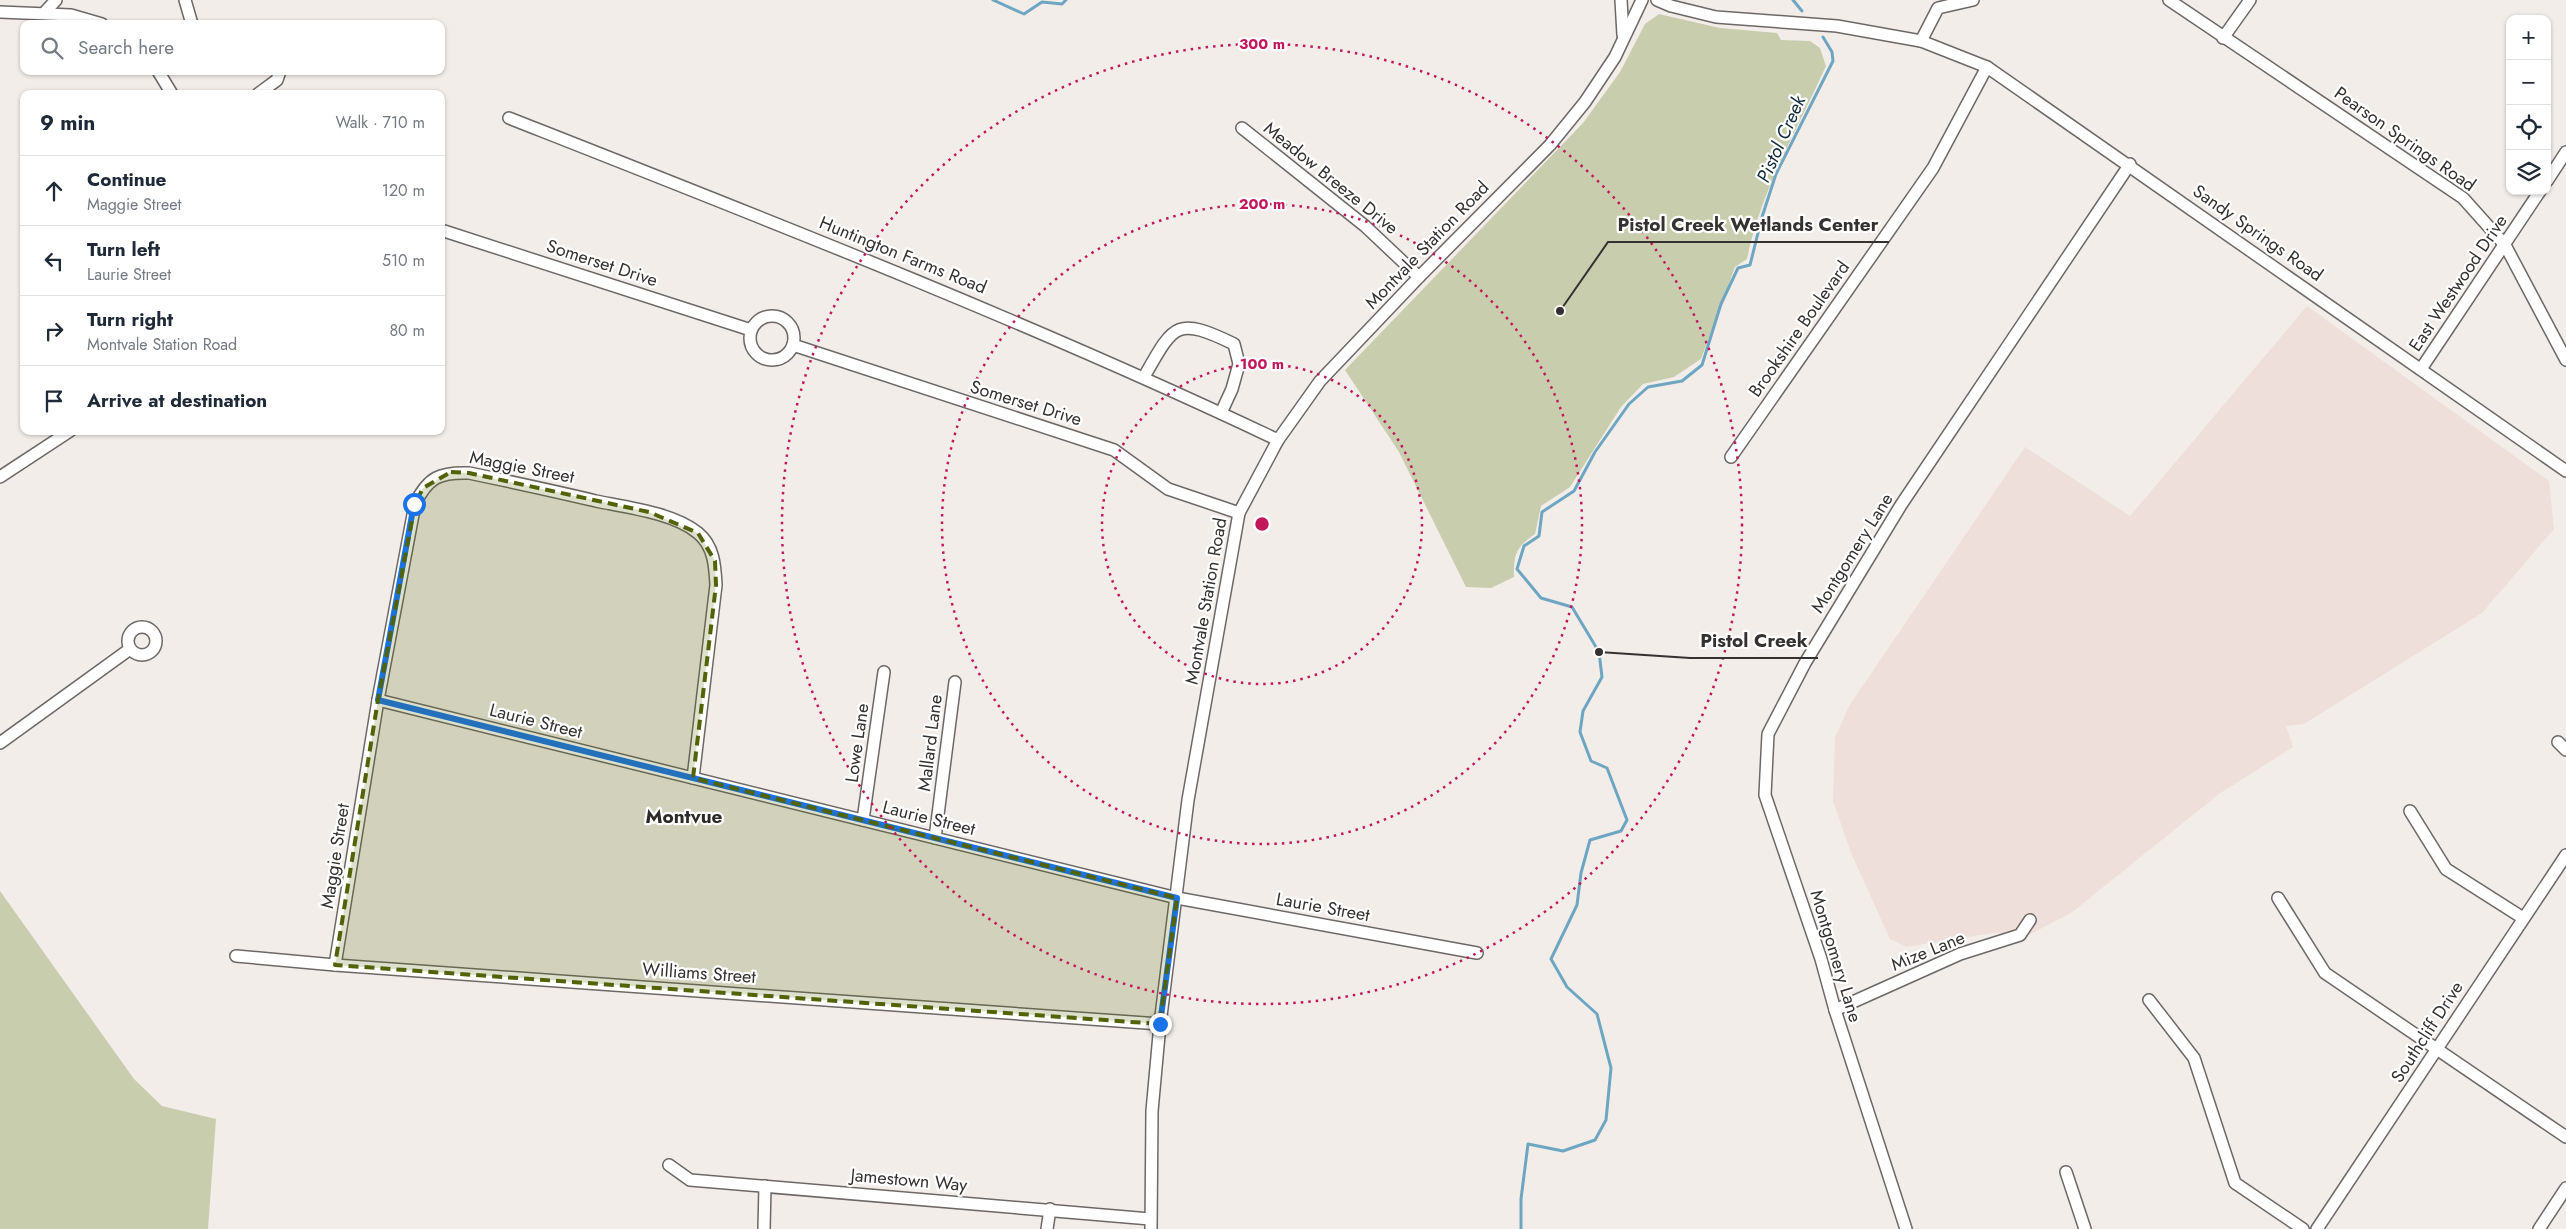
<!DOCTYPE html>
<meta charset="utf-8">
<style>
:root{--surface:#fff;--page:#f6f6f7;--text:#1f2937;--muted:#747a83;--line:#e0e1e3}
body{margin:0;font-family:Jost,sans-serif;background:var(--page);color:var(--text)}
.controls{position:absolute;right:15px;top:15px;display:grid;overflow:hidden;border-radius:10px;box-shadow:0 1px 4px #0004}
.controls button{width:45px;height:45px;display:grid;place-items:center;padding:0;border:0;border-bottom:1px solid var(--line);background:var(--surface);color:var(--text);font:25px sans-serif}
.stop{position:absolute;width:15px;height:15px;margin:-11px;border:4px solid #1a73e8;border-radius:50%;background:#fff}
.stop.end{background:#1a73e8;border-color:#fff;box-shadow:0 1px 5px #0008}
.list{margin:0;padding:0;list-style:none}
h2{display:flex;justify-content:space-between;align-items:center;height:65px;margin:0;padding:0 20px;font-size:21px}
h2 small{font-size:16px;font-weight:400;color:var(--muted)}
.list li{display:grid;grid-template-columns:32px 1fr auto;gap:15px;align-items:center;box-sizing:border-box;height:70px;padding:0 20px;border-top:1px solid var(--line)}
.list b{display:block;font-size:19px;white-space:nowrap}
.list p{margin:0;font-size:16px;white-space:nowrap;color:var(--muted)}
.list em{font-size:16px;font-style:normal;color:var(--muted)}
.icon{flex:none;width:28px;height:28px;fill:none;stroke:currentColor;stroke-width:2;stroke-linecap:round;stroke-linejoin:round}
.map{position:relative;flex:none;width:2566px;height:1229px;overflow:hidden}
.search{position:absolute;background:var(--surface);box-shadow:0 1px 4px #0004;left:20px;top:20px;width:425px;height:55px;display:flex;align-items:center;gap:12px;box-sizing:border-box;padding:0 18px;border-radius:10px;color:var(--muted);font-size:19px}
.panel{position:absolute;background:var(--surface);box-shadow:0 1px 4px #0004;left:20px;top:90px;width:425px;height:345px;border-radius:10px}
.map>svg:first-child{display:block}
.built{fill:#eedfda}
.green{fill:#c8cead}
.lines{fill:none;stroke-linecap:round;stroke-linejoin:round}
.stream{stroke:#6ea6c2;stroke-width:3}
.minor-casing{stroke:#6d6866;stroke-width:14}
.minor{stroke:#fff;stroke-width:11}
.route{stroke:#1a73e8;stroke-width:6}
.marked{fill:#526206;fill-opacity:0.2;stroke:#526206;stroke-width:4;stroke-dasharray:10 6;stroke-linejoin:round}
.ring{fill:none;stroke:#c2185b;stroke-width:2.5;stroke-dasharray:2.5 5}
.labels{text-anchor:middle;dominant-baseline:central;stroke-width:4.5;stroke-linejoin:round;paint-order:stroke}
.street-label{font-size:18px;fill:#343130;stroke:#fff}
.water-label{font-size:19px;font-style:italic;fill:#122d3a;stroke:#fff}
.neighbourhood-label{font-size:19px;font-weight:bold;fill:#2e2a28;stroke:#fff}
.centre{fill:#c2185b;stroke:#fff;stroke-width:2.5}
.ring-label{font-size:15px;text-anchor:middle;font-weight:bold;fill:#c2185b;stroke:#fff;stroke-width:4.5;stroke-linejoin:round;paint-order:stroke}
.leader{fill:none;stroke:#343130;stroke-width:2}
.callout-dot{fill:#343130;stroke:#fff;stroke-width:2}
.callout-label{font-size:19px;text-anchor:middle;font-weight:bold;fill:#343130;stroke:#fff;stroke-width:4.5;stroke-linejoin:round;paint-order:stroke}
</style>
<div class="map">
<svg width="2566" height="1229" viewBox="0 0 2566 1229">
<rect width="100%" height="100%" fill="#f3edea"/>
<path class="built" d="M 2307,306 L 2549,481 L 2554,529 L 2482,613 L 2304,724 L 2286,726 L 2293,747 L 2219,794 L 2071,913 L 2015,942 L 1999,932 L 1907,947 L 1890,939 L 1851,853 L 1833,801 L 1835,738 L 1849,706 L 2025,447 L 2130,516 Z"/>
<g class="green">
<path d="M 1659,14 L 1720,28 L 1777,33 L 1781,40 L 1810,41 L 1820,48 L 1826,66 C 1797,130 1761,190 1747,259 L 1735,267 L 1701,359 L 1674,377 L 1643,384 L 1621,407 L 1570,487 L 1541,506 L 1535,534 C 1515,548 1514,554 1514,577 L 1491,588 L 1466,587 L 1399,452 L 1345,370 L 1583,123 L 1620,72 L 1645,24 Z"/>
<path d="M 0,891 L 134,1079 L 162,1106 L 216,1119 L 208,1229 L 0,1229 Z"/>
</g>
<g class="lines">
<g class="stream">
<path d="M 993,0 L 1024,14 L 1042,2 L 1062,4 L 1066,0"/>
<path d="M 1793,0 L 1802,11"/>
<path d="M 1521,1229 L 1521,1199 L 1528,1144 L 1563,1151 L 1595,1140 L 1606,1120 L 1611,1068 L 1597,1014 L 1567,987 L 1551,959 L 1577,905 L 1581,873 L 1590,840 L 1621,831 L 1627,820 L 1607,768 L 1591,761 L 1580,732 L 1583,711 L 1602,677 L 1599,652 L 1572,607 L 1541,598 L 1517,569 L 1524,546 L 1539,536 L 1542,512 L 1574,491 L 1595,452 L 1629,404 L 1648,387 L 1682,381 L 1702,365 L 1721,304 L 1738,268 L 1750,265 L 1762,217 L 1776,174 L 1833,61 L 1832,52 L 1823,37"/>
</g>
<defs>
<g id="minor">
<path d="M 185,0 L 192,24"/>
<path d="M 1621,0 L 1623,35"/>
<path d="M 1657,0 L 1671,6 L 1716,17 L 1837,26 L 1921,41 L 1987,67 L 2566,471"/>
<path d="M 2169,0 L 2463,198 L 2505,245 L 2566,360"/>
<path d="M 0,12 L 71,15 L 102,24"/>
<path d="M 45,12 L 56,0"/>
<path d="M 2223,38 L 2250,0"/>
<path d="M 1921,41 L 1938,8 L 1973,0"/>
<path d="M 158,71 L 172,94"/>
<path d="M 258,94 L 277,80 L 280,71"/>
<path d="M 509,118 C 768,220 1027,321 1278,440"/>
<path d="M 1242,128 L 1365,226 L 1419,277"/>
<path d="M 2547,181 L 2566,152"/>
<path d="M 441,230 L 751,330"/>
<circle cx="772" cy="338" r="22"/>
<path d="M 793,345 L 1114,450 L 1168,489 L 1239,513"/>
<path d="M 2421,369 L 2540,191"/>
<path d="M 1144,377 C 1174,324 1176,316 1234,344 L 1239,364 L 1232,389 L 1221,413"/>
<path d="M 1731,457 L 1933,168 L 1987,67"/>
<path d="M 0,477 L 70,431"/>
<circle cx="142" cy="641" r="14"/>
<path d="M 378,700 L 1177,898 L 1477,953"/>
<path d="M 2558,742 L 2566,750"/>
<path d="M 0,743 L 130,649"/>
<path d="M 2410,811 L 2446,869 L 2523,918"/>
<path d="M 863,820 L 884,672"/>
<path d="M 935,838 L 955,682"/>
<path d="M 2278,898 L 2325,973 L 2566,1137"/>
<path d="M 236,956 L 335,965 L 1160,1024"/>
<path d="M 335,965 L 378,700 L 415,504 C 428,477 440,472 469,473 C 512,482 554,491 596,501 C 626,507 674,513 698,533 C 714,546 715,566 716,585 L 693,778"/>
<path d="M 2149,1000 L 2194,1058 L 2235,1183 L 2303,1229"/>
<path d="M 1835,1010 L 1960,954 L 2020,935 L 2030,920"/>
<path d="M 669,1165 L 690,1180 L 1150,1219"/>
<path d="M 2066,1172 L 2085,1229"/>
<path d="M 764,1229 L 765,1186"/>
<path d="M 1047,1229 L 1050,1209"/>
<path d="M 1151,1229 L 1152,1111 L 1160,1024 L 1188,800 L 1239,513 L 1278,440 L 1320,381 L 1419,277 L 1550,145 L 1585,102 L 1615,57 L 1642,0"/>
<path d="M 1906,1229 L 1835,1010 L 1821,959 L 1765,795 L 1768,734 L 1805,663 L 1901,505 L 2130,164"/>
<path d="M 2317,1229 L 2566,855"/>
<path d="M 2539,1229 L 2566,1188"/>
</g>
</defs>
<use href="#minor" class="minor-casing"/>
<use href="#minor" class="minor"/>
</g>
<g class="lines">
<path class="route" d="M 414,504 L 378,700 L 1177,898 L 1160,1024"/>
</g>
<path class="marked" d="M 451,472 L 469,473 L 649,512 L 698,533 L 715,561 L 716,585 L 693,778 L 1177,898 L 1160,1024 L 335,965 L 378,700 L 415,504 L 423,488 Z"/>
<g class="ring">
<circle cx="1262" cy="524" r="160"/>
<circle cx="1262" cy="524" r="320"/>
<circle cx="1262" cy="524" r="480"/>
</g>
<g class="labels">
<g class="street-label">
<text transform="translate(2405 139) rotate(35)">Pearson Springs Road</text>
<text transform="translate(1331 178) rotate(39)">Meadow Breeze Drive</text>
<text transform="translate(2258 233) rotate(35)">Sandy Springs Road</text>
<text transform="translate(1427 245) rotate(-46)">Montvale Station Road</text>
<text transform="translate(903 255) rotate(22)">Huntington Farms Road</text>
<text transform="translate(602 263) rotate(18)">Somerset Drive</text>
<text transform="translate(2458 283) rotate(-56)">East Westwood Drive</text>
<text transform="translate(1799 329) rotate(-55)">Brookshire Boulevard</text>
<text transform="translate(1026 403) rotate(17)">Somerset Drive</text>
<text transform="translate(522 467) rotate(11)">Maggie Street</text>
<text transform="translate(1852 553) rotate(-58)">Montgomery Lane</text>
<text transform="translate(1206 601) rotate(-80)">Montvale Station Road</text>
<text transform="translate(536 721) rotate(14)">Laurie Street</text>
<text transform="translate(857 743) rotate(-82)">Lowe Lane</text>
<text transform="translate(930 743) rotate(-83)">Mallard Lane</text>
<text transform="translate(929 818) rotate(14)">Laurie Street</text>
<text transform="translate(335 856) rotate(-81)">Maggie Street</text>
<text transform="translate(1323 907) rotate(10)">Laurie Street</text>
<text transform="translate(1928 951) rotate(-22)">Mize Lane</text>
<text transform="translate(1836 956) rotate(73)">Montgomery Lane</text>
<text transform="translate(699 973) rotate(4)">Williams Street</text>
<text transform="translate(2427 1032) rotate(-57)">Southcliff Drive</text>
<text transform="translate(909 1180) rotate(5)">Jamestown Way</text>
</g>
<g class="water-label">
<text transform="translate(1781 139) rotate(-66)">Pistol Creek</text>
</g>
<g class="neighbourhood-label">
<text x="684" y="816">Montvue</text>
</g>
</g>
<circle cx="1262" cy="524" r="8" class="centre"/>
<g class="ring-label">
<text x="1262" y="49">300 m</text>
<text x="1262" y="209">200 m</text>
<text x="1262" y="369">100 m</text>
</g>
<path class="leader" d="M1560 311L1608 242H1889M1599 652L1690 658H1818"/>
<g class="callout-dot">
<circle cx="1560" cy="311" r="5"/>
<circle cx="1599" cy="652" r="5"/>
</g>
<g class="callout-label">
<text x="1748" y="231">Pistol Creek Wetlands Center</text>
<text x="1754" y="647">Pistol Creek</text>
</g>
</svg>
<div class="controls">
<button>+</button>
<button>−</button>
<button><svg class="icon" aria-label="locate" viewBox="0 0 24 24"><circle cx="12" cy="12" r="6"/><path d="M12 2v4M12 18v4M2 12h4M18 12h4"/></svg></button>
<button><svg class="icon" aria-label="layers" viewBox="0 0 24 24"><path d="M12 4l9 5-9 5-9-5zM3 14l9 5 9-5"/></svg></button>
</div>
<div class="stop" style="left:414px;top:504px"></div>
<div class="stop end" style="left:1160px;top:1024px"></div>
<div class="search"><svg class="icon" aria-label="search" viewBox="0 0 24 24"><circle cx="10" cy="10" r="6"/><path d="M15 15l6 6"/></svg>Search here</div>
<section class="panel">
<h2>9 min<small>Walk · 710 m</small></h2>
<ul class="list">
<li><svg class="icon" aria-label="ahead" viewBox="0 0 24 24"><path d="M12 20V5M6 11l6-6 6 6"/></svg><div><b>Continue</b><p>Maggie Street</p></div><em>120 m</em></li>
<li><svg class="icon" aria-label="left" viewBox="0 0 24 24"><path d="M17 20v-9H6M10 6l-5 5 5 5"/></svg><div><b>Turn left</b><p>Laurie Street</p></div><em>510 m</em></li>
<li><svg class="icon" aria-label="right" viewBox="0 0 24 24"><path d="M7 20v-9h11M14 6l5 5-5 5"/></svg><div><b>Turn right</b><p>Montvale Station Road</p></div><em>80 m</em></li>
<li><svg class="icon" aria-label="arrive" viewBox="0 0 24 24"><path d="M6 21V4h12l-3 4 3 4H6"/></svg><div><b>Arrive at destination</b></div></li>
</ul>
</section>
</div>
